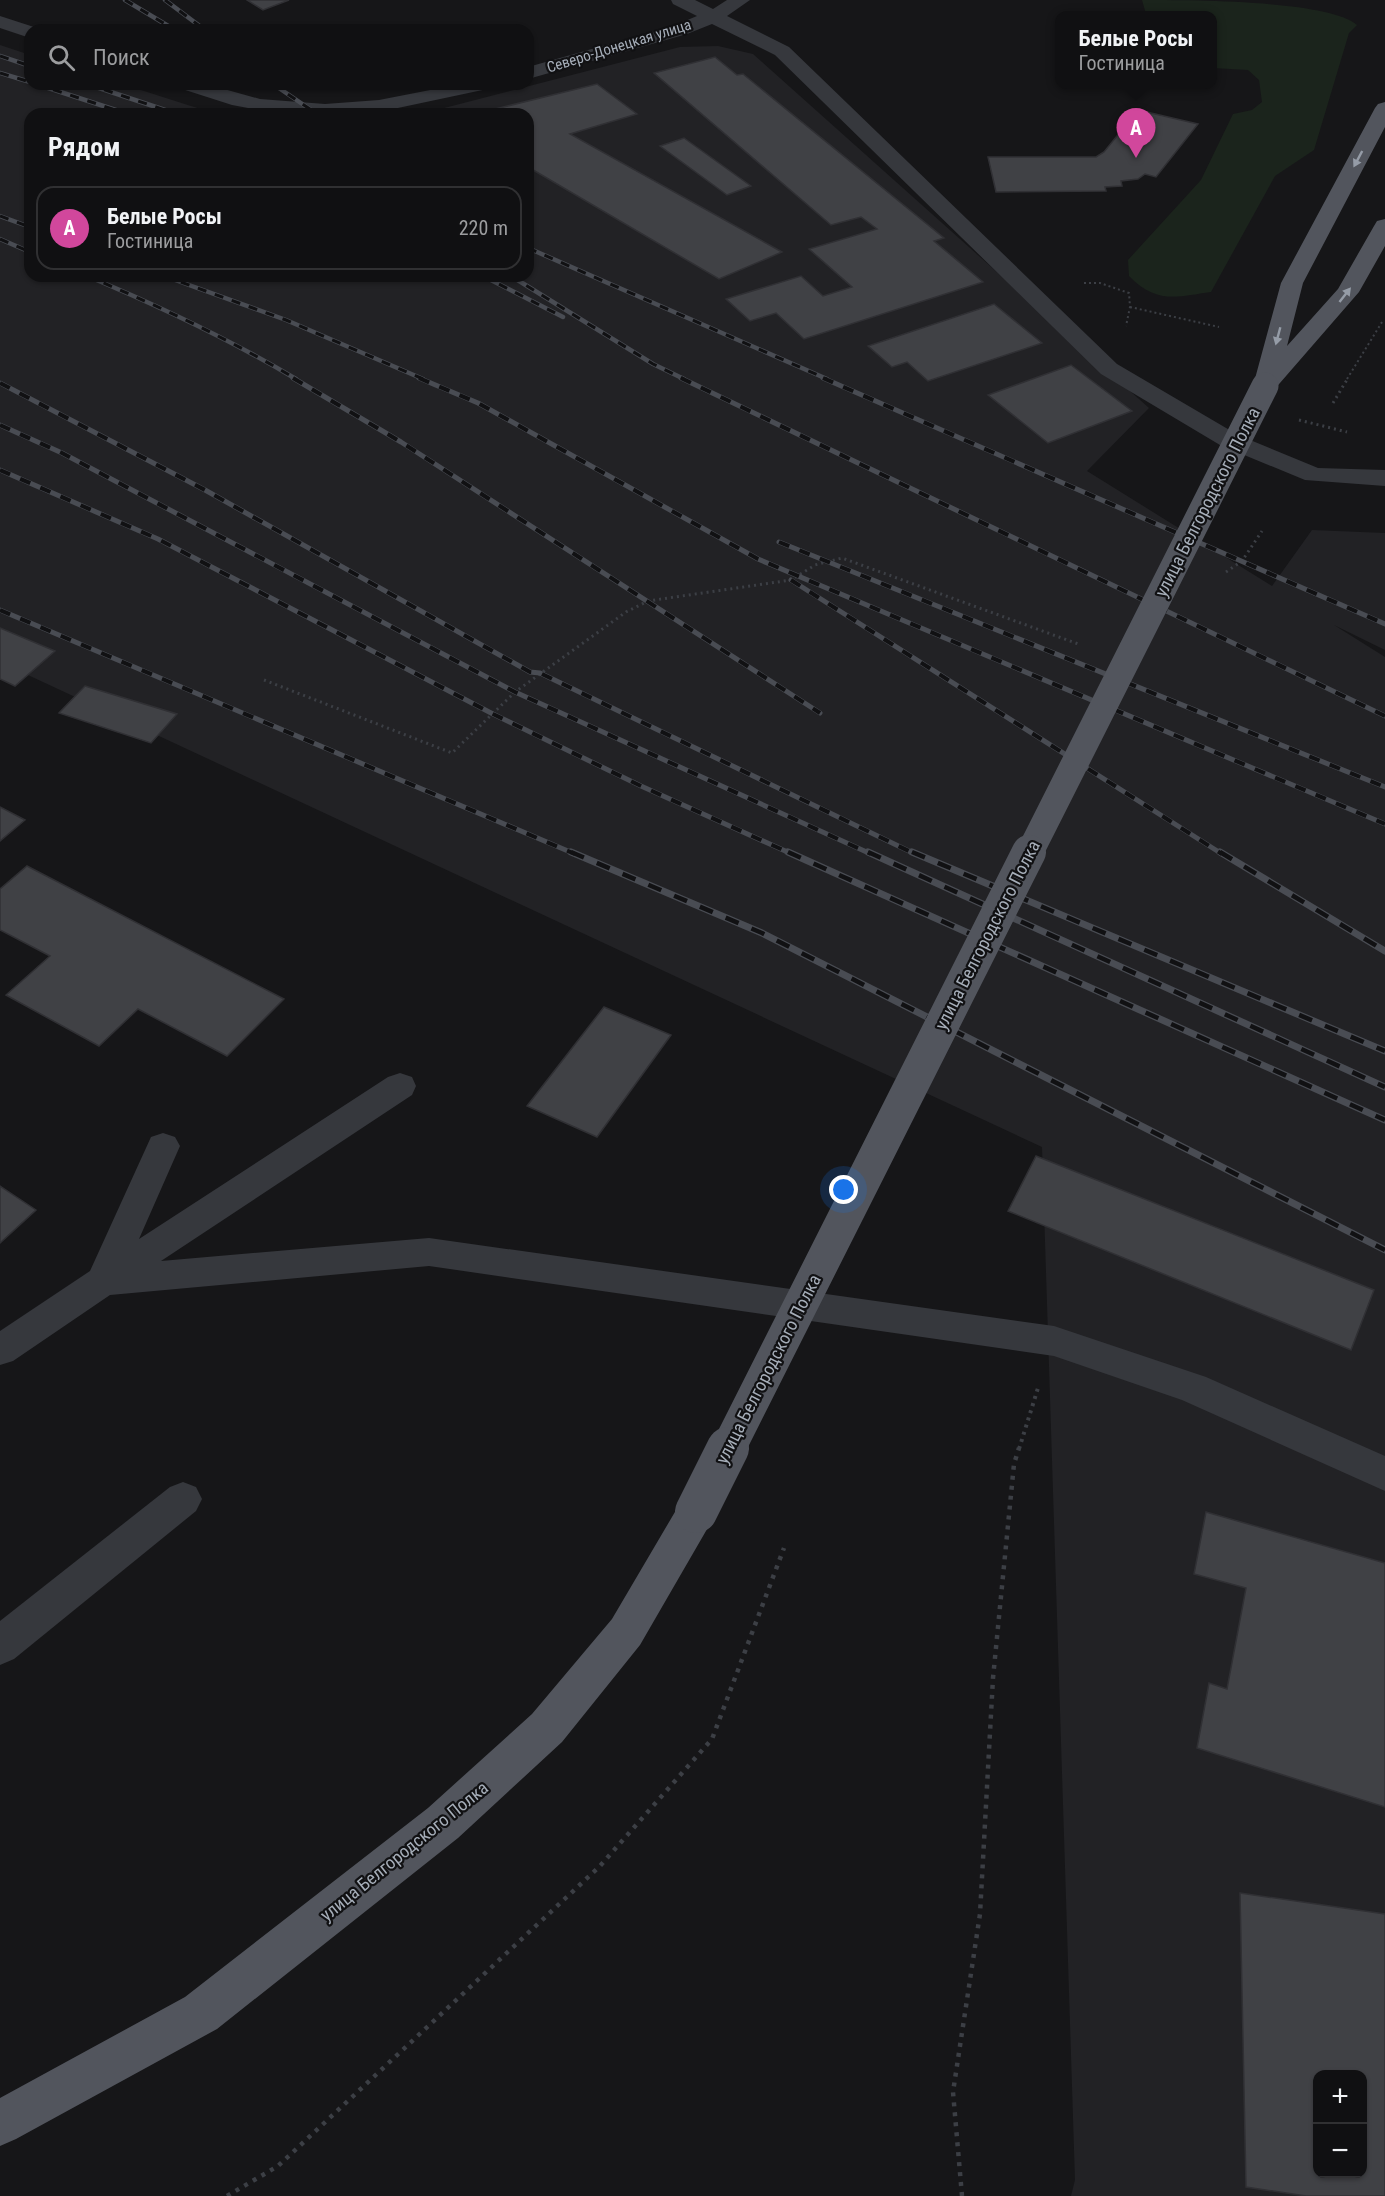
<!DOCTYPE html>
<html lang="ru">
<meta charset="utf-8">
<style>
:root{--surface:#101012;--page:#1e1e20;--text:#f1f3f6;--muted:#9c9d9f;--line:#303032;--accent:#ffa127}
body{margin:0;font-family:"Roboto Condensed",sans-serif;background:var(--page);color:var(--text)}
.controls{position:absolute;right:18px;bottom:18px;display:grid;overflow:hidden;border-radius:12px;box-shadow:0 2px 4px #0004}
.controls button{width:54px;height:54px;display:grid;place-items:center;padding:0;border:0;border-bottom:2px solid var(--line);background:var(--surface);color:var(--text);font:30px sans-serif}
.you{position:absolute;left:844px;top:1190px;width:21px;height:21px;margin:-15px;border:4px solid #fff;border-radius:50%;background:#1a73e8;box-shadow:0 0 0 9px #1a73e833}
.badge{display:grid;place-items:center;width:39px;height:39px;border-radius:50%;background:var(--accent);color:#fff;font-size:20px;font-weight:700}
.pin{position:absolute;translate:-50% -50px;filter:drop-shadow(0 2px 3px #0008)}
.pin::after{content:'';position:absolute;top:32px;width:21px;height:18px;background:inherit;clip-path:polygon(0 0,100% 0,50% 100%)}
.popup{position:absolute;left:1055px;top:11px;width:162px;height:78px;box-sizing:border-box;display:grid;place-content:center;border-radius:12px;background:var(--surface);filter:drop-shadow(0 2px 4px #0005);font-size:20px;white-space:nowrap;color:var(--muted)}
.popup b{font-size:22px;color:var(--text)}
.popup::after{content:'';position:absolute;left:50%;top:100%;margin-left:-12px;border:12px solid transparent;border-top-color:var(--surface)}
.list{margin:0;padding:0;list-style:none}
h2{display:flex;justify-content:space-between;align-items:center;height:78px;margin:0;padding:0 24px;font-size:26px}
h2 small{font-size:20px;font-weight:400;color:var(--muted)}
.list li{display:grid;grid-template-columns:39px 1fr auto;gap:18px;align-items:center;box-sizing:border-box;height:84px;margin:0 12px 12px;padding:0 12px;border:2px solid var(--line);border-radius:18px}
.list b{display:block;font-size:22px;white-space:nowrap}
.list p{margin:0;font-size:20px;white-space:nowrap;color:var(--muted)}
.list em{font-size:20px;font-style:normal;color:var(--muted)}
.icon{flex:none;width:33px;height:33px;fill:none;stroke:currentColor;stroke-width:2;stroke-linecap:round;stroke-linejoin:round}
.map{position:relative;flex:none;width:1385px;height:2196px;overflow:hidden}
.search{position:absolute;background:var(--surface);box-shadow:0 2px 4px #0004;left:24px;top:24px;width:510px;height:66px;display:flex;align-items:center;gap:15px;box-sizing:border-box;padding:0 21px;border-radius:18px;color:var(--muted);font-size:22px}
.panel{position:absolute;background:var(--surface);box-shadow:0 2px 4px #0004;left:24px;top:108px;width:510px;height:174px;border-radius:18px}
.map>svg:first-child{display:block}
.built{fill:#222225;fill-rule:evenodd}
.green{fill:#1b241c}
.building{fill:#404145;stroke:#303034;stroke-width:1.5;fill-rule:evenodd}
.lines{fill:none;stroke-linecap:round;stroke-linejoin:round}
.path-far3{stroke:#3c3f45;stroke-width:2;stroke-dasharray:2 3;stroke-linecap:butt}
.path-far2{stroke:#3c3f45;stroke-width:3;stroke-dasharray:2 4;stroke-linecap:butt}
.path-far1{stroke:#3c3f45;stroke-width:4;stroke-dasharray:3 4.5;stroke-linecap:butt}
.path{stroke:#3c3f45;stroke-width:4.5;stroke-dasharray:4 6;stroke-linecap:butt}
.lane{fill:#36383d;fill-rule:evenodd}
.primary{fill:#52555d;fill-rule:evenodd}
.rail-far2-casing{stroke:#494c53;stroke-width:4.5}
.rail-far1-casing{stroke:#494c53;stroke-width:5}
.rail-casing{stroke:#494c53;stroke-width:7}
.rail-far2{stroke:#111113;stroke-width:3;stroke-dasharray:9;stroke-linecap:butt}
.rail-far1{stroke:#111113;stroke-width:4;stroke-dasharray:11;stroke-linecap:butt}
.rail{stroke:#111113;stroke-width:4.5;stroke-dasharray:14;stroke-linecap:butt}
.primary-bridge-far2{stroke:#52555d;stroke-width:27}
.primary-bridge-far1{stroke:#52555d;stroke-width:34}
.primary-bridge{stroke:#52555d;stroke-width:42}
.oneway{fill:#959ca7}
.labels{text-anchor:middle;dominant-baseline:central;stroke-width:4.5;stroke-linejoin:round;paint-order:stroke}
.far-street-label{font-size:15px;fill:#a6aeb9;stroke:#111113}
.street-label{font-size:18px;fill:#a6aeb9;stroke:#111113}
</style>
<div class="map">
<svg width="1385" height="2196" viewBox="0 0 1385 2196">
<rect width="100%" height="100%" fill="#161618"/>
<path class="built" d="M 0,45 L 30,55 L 30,84 L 122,84 L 216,114 L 30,114 L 30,276 L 528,276 L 528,114 L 421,114 L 680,47 L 718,46 L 753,54 L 1149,408 L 1087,471 L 1272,586 L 1312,530 L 1385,533 L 1385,650 L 1334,625 L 1385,657 L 1385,2196 L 1071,2196 L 1075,2180 L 1042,1147 L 0,662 ZM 1318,2074 L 1362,2074 L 1362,2174 L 1318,2174 Z"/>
<path class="green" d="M 1142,0 C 1188,0 1329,0 1357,25 L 1349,33 L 1314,150 L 1275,176 L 1211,292 C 1176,297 1156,304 1129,276 L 1128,260 L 1201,180 L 1233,114 L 1252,110 L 1262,102 L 1259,80 L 1248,70 L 1213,68 L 1212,15 L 1144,15 L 1146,14 Z"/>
<g class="building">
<path d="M 247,0 L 289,0 L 263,10 Z"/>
<path d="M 715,57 L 737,75 L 743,74 L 944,238 L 934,241 L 983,282 L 804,339 L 776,313 L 750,321 L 726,299 L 801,276 L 823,296 L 852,287 L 809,249 L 877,229 L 861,217 L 831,225 L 654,73 Z"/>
<path d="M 597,84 L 637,114 L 570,134 L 782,252 L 719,279 L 528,167 L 528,114 L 475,114 Z"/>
<path d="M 1138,110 L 1198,124 L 1156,177 L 1145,174 L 1138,179 L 1121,181 L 1122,186 L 1105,187 L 1106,191 L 996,192 L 988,157 L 1096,157 L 1104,152 Z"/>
<path d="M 684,138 L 751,186 L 727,195 L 660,146 Z"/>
<path d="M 994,304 L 1042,343 L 928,381 L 907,362 L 892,367 L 868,346 Z"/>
<path d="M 1071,365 L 1132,411 L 1048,443 L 988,395 Z"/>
<path d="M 0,628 L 55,651 L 15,686 L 0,679 Z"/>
<path d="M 85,686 L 177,714 L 151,743 L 59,713 Z"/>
<path d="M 0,807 L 25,820 L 0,841 Z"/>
<path d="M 27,866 L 284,999 L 227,1056 L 138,1009 L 99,1046 L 6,995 L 50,956 L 0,930 L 0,889 Z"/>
<path d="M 604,1007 L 671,1035 L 597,1137 L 527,1106 Z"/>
<path d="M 1036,1156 L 1374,1290 L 1351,1350 L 1008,1211 Z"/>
<path d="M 0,1186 L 36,1210 L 0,1243 Z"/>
<path d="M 1206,1512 L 1385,1563 L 1385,1807 L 1197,1748 L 1209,1683 L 1227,1689 L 1246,1588 L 1194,1574 Z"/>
<path d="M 1240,1893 L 1385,1914 L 1385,2196 L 1306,2196 L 1246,2187 ZM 1318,2074 L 1362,2074 L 1362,2174 L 1318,2174 Z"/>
</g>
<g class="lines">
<g class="path-far3">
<path d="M 1084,283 L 1100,283 L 1129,293 L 1130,307 L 1126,326"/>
<path d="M 1130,307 L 1219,327"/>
<path d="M 1347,379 L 1382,322"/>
</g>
<g class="path-far2">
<path d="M 1333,403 L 1348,378"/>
<path d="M 1299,420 L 1347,432"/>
<path d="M 1226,572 L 1242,561 L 1262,531"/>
<path d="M 264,680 L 452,753 L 515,692 L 626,612 L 648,601 L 791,580 L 815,565 L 842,558 L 1081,645"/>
</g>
<path class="path-far1" d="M 1019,1449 L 1038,1388"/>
<g class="path">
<path d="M 227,2196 L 278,2166 L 599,1867 L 712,1739 L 784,1548"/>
<path d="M 962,2196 L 953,2092 L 980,1914 L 993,1678 L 1014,1464 L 1019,1448"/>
</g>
<g class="lane">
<path d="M 671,0 L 695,0 L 713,9 L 727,0 L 750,0 L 727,16 L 789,47 L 1117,364 L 1238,435 L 1318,468 L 1385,470 L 1385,486 L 1305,480 L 1220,445 L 1101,374 L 775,55 L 712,24 L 687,34 L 528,79 L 528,67 L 673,26 L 697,16 L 673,4 Z"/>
<path d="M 0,16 L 37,28 L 38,30 L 30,30 L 30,38 L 0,28 Z"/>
<path d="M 176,84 L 206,84 L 260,99 L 325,104 L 379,100 L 461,84 L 495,84 L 492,88 L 379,112 L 279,114 L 232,105 L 179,88 Z"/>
<path d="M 400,1073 L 412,1077 L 416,1086 L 412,1095 L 161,1261 L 429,1238 L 1054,1326 L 1206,1377 L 1385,1456 L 1385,1491 L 1182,1400 L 1054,1356 L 429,1266 L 110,1295 L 13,1361 L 0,1365 L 0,1331 L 90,1271 L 151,1137 L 163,1133 L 175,1137 L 180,1146 L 139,1239 L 388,1077 Z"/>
<path d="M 183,1482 L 196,1487 L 202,1499 L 196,1511 L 14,1659 L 0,1665 L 0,1621 L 170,1487 Z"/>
</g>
<g class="primary">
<path d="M 1385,102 L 1385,127 L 1303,283 L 1287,346 L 1338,289 L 1374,226 L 1377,221 L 1385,219 L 1385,246 L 1359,292 L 1273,391 L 1265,393 L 1257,391 L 1253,386 L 1281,283 L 1375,108 L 1378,104 Z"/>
<path d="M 696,1495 L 710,1500 L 715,1512 L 710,1524 L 640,1645 L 562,1742 L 458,1838 L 217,2029 L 16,2139 L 0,2146 L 0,2098 L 185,1997 L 428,1808 L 532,1714 L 612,1619 L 682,1500 Z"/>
</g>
<defs>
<g id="rail-far2">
<path d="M 125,0 L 175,30"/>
<path d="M 165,0 L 205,30"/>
<path d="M 0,56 L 30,66"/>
<path d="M 0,73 L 30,82"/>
<path d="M 36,84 L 128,114"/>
<path d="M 87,84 L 177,114"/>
<path d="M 273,84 L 317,114"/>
<path d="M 0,216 L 30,227"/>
<path d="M 0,239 L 30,252"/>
<path d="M 528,248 L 827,379"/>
<path d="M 87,276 C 159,306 229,339 296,379"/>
<path d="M 164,276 L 286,320 L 423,379"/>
<path d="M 483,276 L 563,317"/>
<path d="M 511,276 L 653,364 L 684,379"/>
</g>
<g id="rail-far1">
<path d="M 293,378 L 401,442 L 820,713"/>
<path d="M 419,378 L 478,403 L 758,559 L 1385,824"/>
<path d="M 681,378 L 1385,716"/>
<path d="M 823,378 L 1385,624"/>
<path d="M 0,383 L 205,490 L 530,672 L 540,673 L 915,854"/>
<path d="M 0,425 L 62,453 L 515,692 L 871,854"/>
<path d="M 0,470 L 158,539 L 493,714 L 641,786 L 792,854"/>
<path d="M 779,542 L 1385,787"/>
<path d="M 791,580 L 1222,854"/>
<path d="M 0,610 L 575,854"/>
</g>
<g id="rail">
<path d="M 571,852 L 762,933 L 1385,1250"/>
<path d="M 788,852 L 1385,1120"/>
<path d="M 868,852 L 1385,1087"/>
<path d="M 912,852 L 1385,1051"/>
<path d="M 1220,852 L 1385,951"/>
</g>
</defs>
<use href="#rail-far2" class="rail-far2-casing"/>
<use href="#rail-far1" class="rail-far1-casing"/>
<use href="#rail" class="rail-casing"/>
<use href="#rail-far2" class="rail-far2"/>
<use href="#rail-far1" class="rail-far1"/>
<use href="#rail" class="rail"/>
<path class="primary-bridge-far2" d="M 1029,854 L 1265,386"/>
<path class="primary-bridge-far1" d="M 728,1449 L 1029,852"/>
<path class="primary-bridge" d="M 696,1512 L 728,1448"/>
</g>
<defs><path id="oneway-solid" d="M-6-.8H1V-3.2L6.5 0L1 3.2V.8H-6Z" transform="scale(1.5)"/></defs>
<g class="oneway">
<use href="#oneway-solid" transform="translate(1358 159) rotate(118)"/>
<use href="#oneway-solid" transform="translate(1345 295) rotate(-52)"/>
<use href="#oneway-solid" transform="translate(1278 336) rotate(105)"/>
</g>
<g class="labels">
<g class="far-street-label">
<text transform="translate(619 46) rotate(-17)">Северо-Донецкая улица</text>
</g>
<g class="street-label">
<text transform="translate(1207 502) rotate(-63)">улица Белгородского Полка</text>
<text transform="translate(987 935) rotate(-63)">улица Белгородского Полка</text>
<text transform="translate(768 1369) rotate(-63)">улица Белгородского Полка</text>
<text transform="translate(404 1851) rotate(-39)">улица Белгородского Полка</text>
</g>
</g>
</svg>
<div class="controls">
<button>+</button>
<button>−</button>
</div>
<div class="you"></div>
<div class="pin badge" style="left:1136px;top:158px;background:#d1479c">A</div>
<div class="popup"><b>Белые Росы</b>Гостиница</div>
<div class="search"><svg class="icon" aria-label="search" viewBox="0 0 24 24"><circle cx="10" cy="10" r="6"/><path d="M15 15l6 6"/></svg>Поиск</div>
<section class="panel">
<h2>Рядом<small></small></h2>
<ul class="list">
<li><span class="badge" style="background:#d1479c">A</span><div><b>Белые Росы</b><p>Гостиница</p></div><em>220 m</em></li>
</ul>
</section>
</div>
